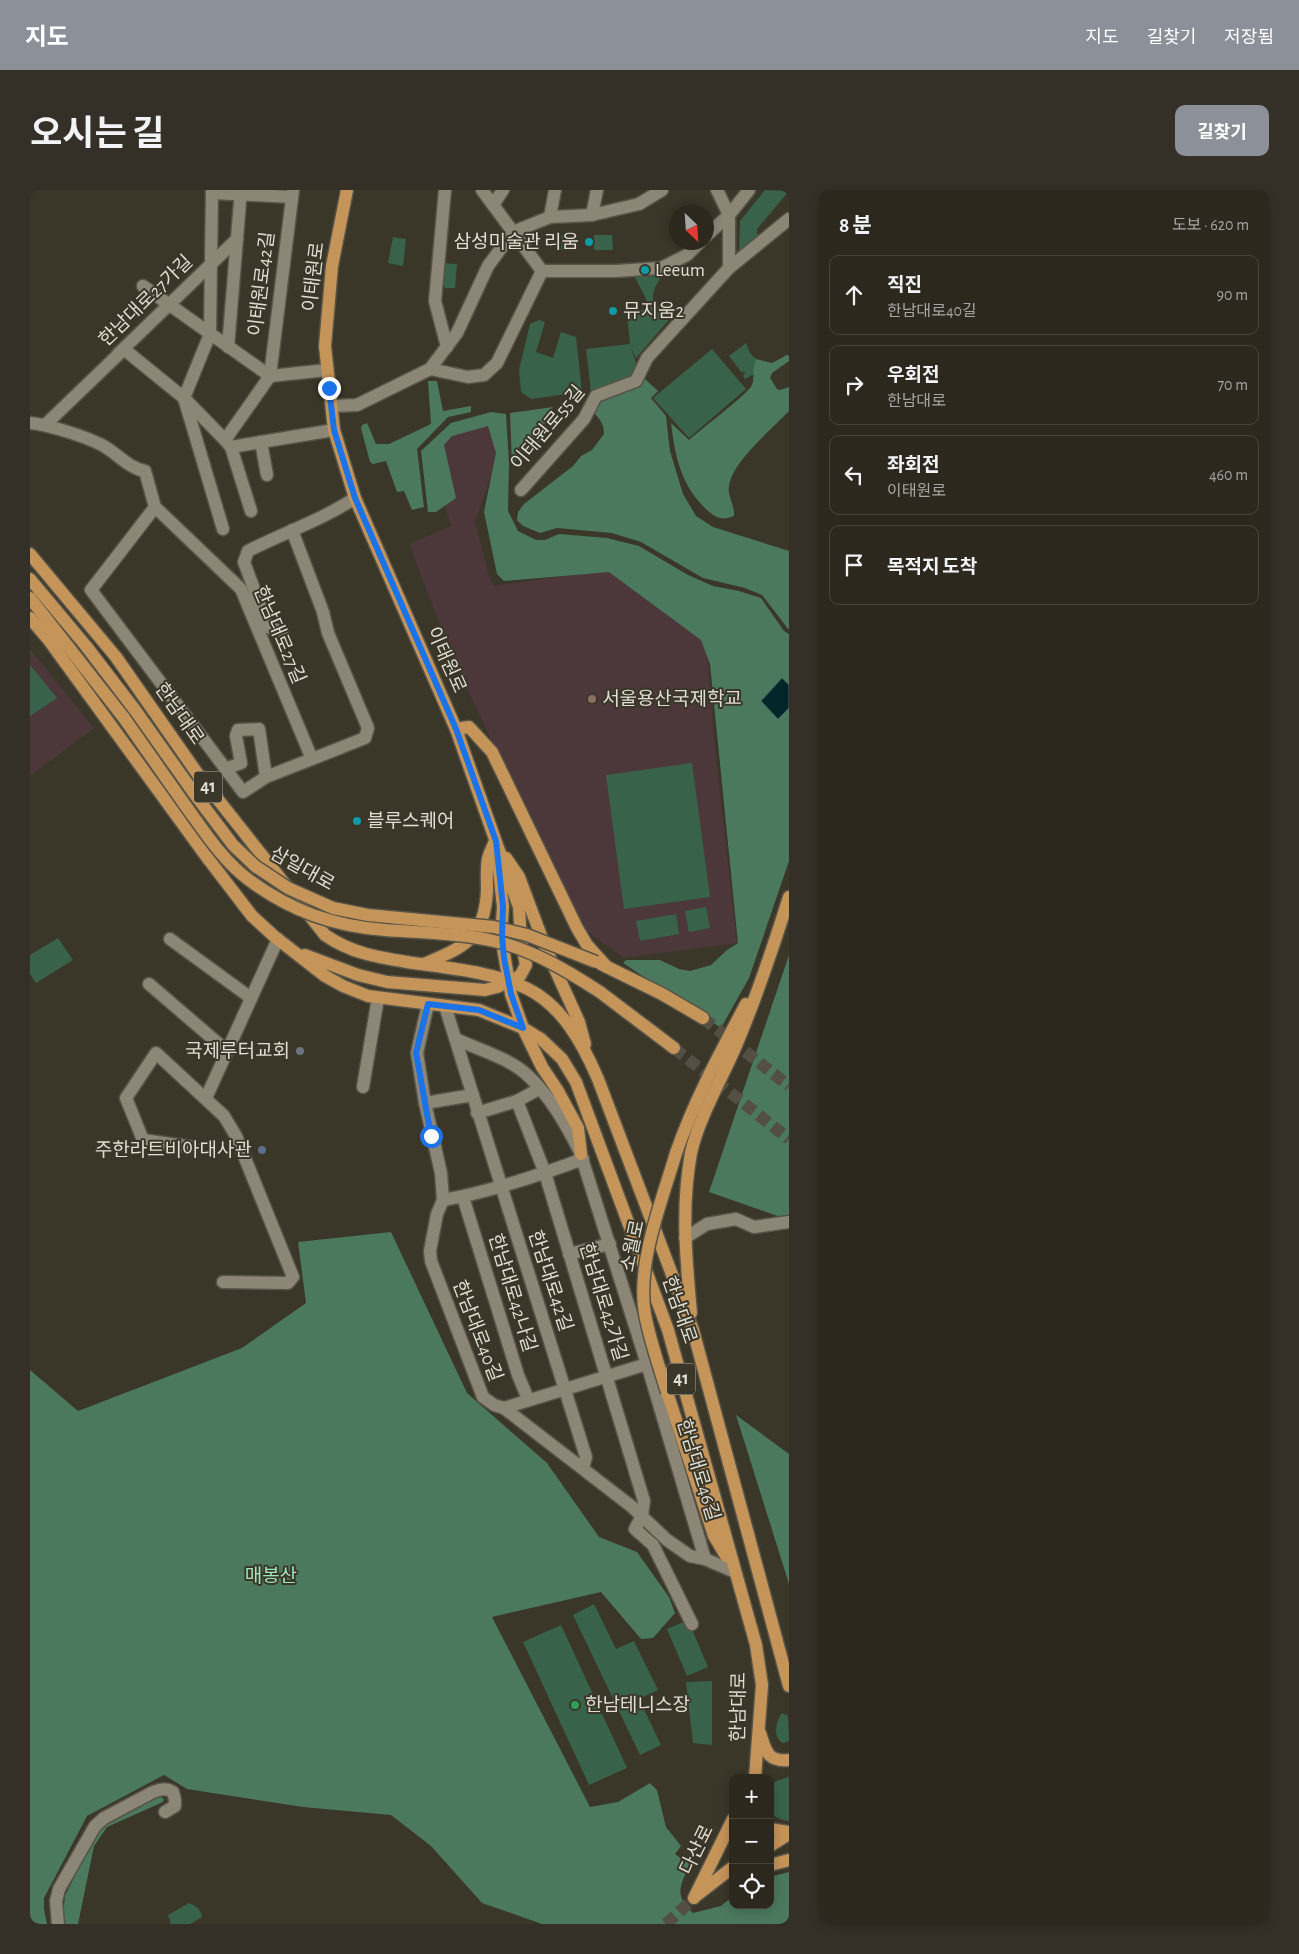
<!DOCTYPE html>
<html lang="ko">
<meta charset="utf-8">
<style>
:root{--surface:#2c281e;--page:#343027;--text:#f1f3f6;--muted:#a6a6a4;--line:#48443c;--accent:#8c9099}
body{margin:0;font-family:"Alegreya Sans","Noto Sans KR",sans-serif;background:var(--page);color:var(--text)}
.controls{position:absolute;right:15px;bottom:15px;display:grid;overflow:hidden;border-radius:10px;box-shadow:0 2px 12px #0003}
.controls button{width:45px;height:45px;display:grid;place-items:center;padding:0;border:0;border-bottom:1px solid var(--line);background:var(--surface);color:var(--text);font:25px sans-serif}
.compass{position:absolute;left:639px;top:15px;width:45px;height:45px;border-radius:50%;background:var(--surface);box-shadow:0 2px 12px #0003;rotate:155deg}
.stop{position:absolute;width:15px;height:15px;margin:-11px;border:4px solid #1a73e8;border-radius:50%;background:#fff}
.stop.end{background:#1a73e8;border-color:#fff;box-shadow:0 1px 5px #0008}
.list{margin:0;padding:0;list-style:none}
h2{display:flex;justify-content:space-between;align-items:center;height:65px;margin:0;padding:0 20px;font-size:21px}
h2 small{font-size:16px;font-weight:400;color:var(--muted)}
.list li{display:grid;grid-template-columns:32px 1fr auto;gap:15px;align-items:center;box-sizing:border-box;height:80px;margin:0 10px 10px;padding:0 10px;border:1px solid var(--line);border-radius:10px}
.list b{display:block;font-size:19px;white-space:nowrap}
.list p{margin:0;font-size:16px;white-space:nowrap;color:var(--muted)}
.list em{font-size:16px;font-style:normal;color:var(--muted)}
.icon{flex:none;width:28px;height:28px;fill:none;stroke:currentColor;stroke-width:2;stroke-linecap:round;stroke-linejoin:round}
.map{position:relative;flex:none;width:759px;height:1734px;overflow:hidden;border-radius:10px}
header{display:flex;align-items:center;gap:30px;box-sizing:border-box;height:70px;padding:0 25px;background:var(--accent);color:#fff}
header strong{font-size:24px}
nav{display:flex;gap:28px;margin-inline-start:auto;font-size:18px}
.intro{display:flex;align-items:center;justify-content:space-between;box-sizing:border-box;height:120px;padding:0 30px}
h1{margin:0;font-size:35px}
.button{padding:12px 22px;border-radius:10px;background:var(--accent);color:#fff;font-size:18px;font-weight:700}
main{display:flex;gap:30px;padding:0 30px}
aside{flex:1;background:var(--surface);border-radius:10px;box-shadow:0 2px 12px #0003}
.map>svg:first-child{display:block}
.education{fill:#4c383b}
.green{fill:#38634a}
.forest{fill:#4b795e}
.water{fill:#03262a;stroke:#455d5d}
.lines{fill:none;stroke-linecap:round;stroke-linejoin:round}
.major-tunnel{stroke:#534f42;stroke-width:12;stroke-dasharray:12 6;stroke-linecap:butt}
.minor-casing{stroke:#565347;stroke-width:15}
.major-casing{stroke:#565347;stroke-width:15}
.minor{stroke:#8b8676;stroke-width:12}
.major{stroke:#c59459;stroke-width:12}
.major-bridge-casing{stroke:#565347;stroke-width:15;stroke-linecap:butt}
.major-bridge{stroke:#c59459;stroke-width:12}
.route{stroke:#1a73e8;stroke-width:6}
.culture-dot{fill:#0f9aa8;stroke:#3a3628;stroke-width:2}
.education-dot{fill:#8d6e63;stroke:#3a3628;stroke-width:2}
.worship-dot{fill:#6b7280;stroke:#3a3628;stroke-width:2}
.service-dot{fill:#5c6f8a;stroke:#3a3628;stroke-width:2}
.leisure-dot{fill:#2e9e5b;stroke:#3a3628;stroke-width:2}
.labels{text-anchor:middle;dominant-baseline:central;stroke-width:4;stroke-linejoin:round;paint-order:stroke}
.shield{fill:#3a3628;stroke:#aeaba0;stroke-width:1}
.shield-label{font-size:18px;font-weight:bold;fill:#dfddd4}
.poi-label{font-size:19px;fill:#dfddd4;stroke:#3a3628;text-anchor:start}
.street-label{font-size:19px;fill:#dfddd4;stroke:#3a3628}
.park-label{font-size:19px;fill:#9ce6ba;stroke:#3a3628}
</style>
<header>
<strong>지도</strong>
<nav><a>지도</a><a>길찾기</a><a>저장됨</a></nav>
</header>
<div class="intro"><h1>오시는 길</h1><a class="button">길찾기</a></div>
<main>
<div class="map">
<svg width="759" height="1734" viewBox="0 0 759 1734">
<rect width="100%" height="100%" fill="#3a3628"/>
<g class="education">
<path d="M 464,230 L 470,260 L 445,332 L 460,389 L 464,396 L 581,379 L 676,449 L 684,549 L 707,753 L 594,768 L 551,737 L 423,469 L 379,354 L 421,336 L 398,257 L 410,244 Z"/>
<path d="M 0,459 L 64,538 L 0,586 Z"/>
</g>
<g class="green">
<path d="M 735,0 L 759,1 L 727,39 L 727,44 L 732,48 L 709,67 L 710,31 Z"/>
<path d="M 543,45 L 543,60 L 529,60 L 529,46 Z"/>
<path d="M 564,45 L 582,45 L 583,60 L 564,60 Z"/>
<path d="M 363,47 L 376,49 L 373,76 L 358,73 Z"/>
<path d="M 412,73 L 427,74 L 425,98 L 416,98 L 410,95 Z"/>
<path d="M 614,83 L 617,87 L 633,84 C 619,105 617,115 644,124 L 606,168 L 601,158 L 607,176 L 603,186 L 561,202 L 556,159 L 600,154 L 597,125 L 620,117 L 604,85 Z"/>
<path d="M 509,130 L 515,132 L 506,162 L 523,168 L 531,142 L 546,147 L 552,202 L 501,209 L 491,202 L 489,180 L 500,134 Z"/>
<path d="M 716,153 L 720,163 L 726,169 L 724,174 L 724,184 L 715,189 L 713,186 L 715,183 L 714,181 L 712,183 L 699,166 Z"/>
<path d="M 682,159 L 716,199 L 659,248 L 623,208 Z"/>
<path d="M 0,475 L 27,508 L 0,526 Z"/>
<path d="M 662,573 L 680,707 L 594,719 L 576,585 Z"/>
<path d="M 676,717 L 680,738 L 659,742 L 655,721 Z"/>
<path d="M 646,724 L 649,744 L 610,751 L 606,731 Z"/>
<path d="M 28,748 L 43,770 L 6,793 L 0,784 L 0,765 Z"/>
<path d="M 564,1414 L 586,1459 L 604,1451 L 628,1500 L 609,1509 L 631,1555 L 610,1565 L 543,1425 Z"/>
<path d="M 658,1430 L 678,1477 L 657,1486 L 637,1439 Z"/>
<path d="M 531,1435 L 597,1578 L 559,1595 L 493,1452 Z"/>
<path d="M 682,1491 L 682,1555 L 663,1553 L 656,1492 Z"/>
<path d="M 752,1523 L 758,1526 L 759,1551 L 753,1553 C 742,1548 746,1530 752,1523 Z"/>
<path d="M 759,1587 L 759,1631 C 751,1630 745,1628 740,1621 L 740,1597 L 746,1591 Z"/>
<path d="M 159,1713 C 166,1716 171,1719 172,1727 L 160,1734 L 141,1734 L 138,1725 Z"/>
</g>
<g class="forest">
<path d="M 757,165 L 759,166 L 759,171 L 742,183 L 740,188 L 747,199 L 750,200 L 759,197 L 759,221 C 742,239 702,272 699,296 C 697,306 705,315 704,326 C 692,331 686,328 677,320 C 651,296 645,266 641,233 L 659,250 C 669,241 719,203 722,195 C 725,186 722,177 726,169 L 742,173 Z"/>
<path d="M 615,189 L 628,201 L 621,208 L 636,226 L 640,261 L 653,304 L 666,326 L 683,337 L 759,361 L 759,440 L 732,405 L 715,398 L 673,388 L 611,352 L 582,343 L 527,338 L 510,343 L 493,336 L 487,330 L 488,322 L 494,314 L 543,276 L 551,266 L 562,260 L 574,244 C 574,234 570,229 563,222 L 568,207 Z"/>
<path d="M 398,191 L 407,191 L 413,221 L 441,216 L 441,222 L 418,227 L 387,259 L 394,317 L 382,320 L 374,301 L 367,302 L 356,271 L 343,274 L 340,272 L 331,238 L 332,235 L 337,233 L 346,254 L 359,254 L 401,234 Z"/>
<path d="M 523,217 L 515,229 L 514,243 L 510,251 L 482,274 L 480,223 Z"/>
<path d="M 461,222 L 476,224 L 479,273 L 478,321 L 488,341 L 506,350 L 515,350 L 529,344 L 577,348 L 609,356 L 658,385 L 683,396 L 709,401 L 731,408 L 754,441 L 759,444 L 759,671 L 719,788 L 691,838 L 593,773 L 596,770 L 630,770 L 649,779 L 660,781 L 681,775 L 697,760 L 708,753 L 680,474 L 671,450 L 579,382 L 474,391 L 467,384 L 454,322 L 466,263 L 458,236 L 422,246 L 414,255 L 426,308 L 406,322 L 398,322 L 391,261 L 421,233 Z"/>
<path d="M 759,765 L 759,1030 L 679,1002 Z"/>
<path d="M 361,1042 L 437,1203 L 517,1273 L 569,1347 L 607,1362 L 639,1407 L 645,1423 L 623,1448 L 611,1449 L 571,1402 L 462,1427 L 560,1617 L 588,1612 L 620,1593 L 627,1600 L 636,1637 L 651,1656 L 645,1664 L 659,1674 C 651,1697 643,1704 663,1723 L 691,1716 L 703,1706 L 703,1715 L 740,1715 L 740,1687 L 759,1682 L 759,1734 L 512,1734 L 452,1713 L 401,1656 L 361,1625 L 273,1617 L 157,1599 L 134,1585 L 57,1626 L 14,1708 L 14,1719 L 17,1734 L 0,1734 L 0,1180 L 48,1221 L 212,1158 L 276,1113 L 268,1052 Z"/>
<path d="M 706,1225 L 759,1264 L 759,1394 Z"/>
<path d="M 129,1606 L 134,1609 L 133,1612 L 77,1637 L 64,1656 L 48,1734 L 32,1734 L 35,1706 L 64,1646 L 76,1631 Z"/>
</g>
<path class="water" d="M 752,488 L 759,495 L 759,518 L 748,529 L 731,511 Z"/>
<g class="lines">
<g class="major-tunnel">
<path d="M 673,828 L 759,896"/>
<path d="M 644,858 L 759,949"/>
<path d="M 636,1734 L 659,1713"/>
</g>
<defs>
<g id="minor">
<path d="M 182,0 L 180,144 L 154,208 L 193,339"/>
<path d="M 415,0 L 405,111 L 417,157"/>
<path d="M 182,3 L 262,7"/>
<path d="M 463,15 L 473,0"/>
<path d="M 562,25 L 567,0"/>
<path d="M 520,27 L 525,0"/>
<path d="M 676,46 L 699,25 L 719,0"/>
<path d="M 699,78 L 759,29"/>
<path d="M 512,81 L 586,81 L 631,78 L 657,65 L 670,52"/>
<path d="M 113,96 L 240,186 L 297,180"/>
<path d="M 198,157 L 211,0"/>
<path d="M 88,164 L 207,49"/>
<path d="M 400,179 L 438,187 L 454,185 L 467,173 L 512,81 L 452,0"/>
<path d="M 302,216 L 327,215 L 400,179 L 427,143 L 458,76 L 483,42 L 520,27 L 562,25 L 609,14 L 632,0"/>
<path d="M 0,233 C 19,235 54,246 72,255 C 87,263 98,278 115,281 L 125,317 L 211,399 L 282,569 L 236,587 L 213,602 L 61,400 L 125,317"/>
<path d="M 15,235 L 92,161 L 95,160 L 154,208 L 195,250 L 201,257 L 221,321"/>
<path d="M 195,250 L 240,186 L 263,0"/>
<path d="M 231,252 L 237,285"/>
<path d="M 201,257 L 304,240"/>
<path d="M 491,300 L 554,229 L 566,206 L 606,191 L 617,168 L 699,78 L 699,25 L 687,0"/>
<path d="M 262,340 L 293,422 L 298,443 L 338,538 L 335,548 L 282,569"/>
<path d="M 252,442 L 238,437 L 214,372 L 218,361 C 253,343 292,330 325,308"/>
<path d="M 195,579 L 211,573 L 206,546 L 208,540 L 229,539 L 236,587"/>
<path d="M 140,749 L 221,808"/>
<path d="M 119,794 L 197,861"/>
<path d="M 398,814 L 387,863 L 395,913 L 411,983 L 413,1010 L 407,1024 L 400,1061 L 401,1071 L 453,1207 L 464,1215 L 474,1218 L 601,1316 L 637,1350 L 660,1366 L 675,1369 L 705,1382"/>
<path d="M 415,816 L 556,1267 L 553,1278"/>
<path d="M 426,849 C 447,859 478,868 495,883 C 519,904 536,934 550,962 L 617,1174 L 675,1369"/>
<path d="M 333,897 L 348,808"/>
<path d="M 176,908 L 248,749"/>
<path d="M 487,911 L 515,983 L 614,1311 L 612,1326 L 605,1339 L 623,1355 L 662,1434"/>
<path d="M 395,913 L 443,905"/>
<path d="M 447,923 L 487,911 L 509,899"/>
<path d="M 162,957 L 113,950 L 96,908 L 126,863 L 194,926 L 206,946 L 263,1087 L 258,1093 L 193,1092"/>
<path d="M 433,1007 L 488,1185 L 498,1209"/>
<path d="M 413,1010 C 460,1002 507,986 553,969"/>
<path d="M 655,1048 L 677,1034 L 706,1029 L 724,1037 L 759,1032"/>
<path d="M 539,1064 L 580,1054"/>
<path d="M 474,1218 L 617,1174"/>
<path d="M 28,1734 L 26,1711 L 29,1699 L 65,1636 L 74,1628 L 123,1602 C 131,1599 136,1598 143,1602 L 145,1610 L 145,1616 L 135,1622"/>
</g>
<g id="major">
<path d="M 0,364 L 86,467 L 167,583 L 295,745 C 321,763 346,767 377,772 C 416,778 460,781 496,798 C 532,815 553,854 568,889 L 663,1140 L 759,1496"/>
<path d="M 0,389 L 56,456 L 105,520"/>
<path d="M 0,408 L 94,528"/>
<path d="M 0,428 L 18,449 L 176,666 L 222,726 L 245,747 L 295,786 L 313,796 L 338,806 L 449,820 L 493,838 L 511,849 L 532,869 L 546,892 L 638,1140 L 726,1455 L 732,1495 L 725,1588"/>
<path d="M 426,539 L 439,537 L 462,562 L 547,738 L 557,755 L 577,777"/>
<path d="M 476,668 L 489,687 L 516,759 L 549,832 L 555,854"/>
<path d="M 468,671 L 473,717 L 471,746 L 481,804 L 493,838 L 512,877 L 528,901 L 548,938 L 551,964"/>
<path d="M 275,765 L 328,785 L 357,792 L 455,800 L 467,797 L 490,786 L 496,775 L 491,751 L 489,717 L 426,539 L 325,308 L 304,240 L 295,156 L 302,76 L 317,0"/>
<path d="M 394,774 C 434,757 455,749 457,700 C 457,691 456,679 458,669 C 459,663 463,657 465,651"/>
<path d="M 571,774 L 632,804 L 673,828"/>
<path d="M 570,802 L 644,858"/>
<path d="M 646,963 C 664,911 690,863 716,814"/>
<path d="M 661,1123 C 656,1068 651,1018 661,963 C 668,930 691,890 705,858 C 726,809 743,758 759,707"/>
<path d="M 637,1202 L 684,1346 L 696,1366"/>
<path d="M 730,1543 C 736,1561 737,1572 759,1570"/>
<path d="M 740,1639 L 759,1642"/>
<path d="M 740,1656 L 759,1644"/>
<path d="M 740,1675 L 759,1670"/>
<path d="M 667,1705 L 703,1677"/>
<path d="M 664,1708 L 703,1629"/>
</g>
</defs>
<use href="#minor" class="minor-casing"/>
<use href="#major" class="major-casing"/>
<use href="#minor" class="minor"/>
<use href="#major" class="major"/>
<defs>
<g id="major-bridge">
<path d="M 105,520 L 166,606 L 203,655 L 225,676 L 258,698 L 303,718 L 338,725 L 464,737 L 497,745 L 566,772"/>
<path d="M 94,528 C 114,557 135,586 155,615 C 174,641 192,670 219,690 C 261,721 303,736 355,740 C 393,743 432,743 468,752 C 505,761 539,782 570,802"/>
<path d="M 637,1202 C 629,1176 620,1151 615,1124 C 606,1074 632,1011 646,963"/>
</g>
</defs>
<use href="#major-bridge" class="major-bridge-casing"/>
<use href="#major-bridge" class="major-bridge"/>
</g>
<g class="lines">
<path class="route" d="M 299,198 L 304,240 L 325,308 L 426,539 L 466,651 L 473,717 L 472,746 L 474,768 L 481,804 L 493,838 L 449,820 L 398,814 L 386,863 L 401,946"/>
</g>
<g class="culture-dot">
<circle cx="559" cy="52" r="5"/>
<circle cx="615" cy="80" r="5"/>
<circle cx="583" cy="121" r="5"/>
<circle cx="327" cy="631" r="5"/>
</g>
<circle class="education-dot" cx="562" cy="509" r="5"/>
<circle class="worship-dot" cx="270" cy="861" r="5"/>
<circle class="service-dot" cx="232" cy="960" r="5"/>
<circle class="leisure-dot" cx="545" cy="1515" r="5"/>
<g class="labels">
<g class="shield">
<rect x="164" y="581.5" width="28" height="31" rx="4"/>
<rect x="637" y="1173.5" width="28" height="31" rx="4"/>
</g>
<g class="shield-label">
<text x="178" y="597">41</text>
<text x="651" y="1189">41</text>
</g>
<g class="poi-label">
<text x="549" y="52" text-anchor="end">삼성미술관 리움</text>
<text x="625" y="80">Leeum</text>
<text x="593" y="121">뮤지움2</text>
<text x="572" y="509">서울용산국제학교</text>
<text x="337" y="631">블루스퀘어</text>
<text x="260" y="861" text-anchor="end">국제루터교회</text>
<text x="222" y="960" text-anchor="end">주한라트비아대사관</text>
<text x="555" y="1515">한남테니스장</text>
</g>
<g class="street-label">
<text transform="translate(284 87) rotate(-83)">이태원로</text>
<text transform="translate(232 94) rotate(-83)">이태원로42길</text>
<text transform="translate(116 111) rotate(-44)">한남대로27가길</text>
<text transform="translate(518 238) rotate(-50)">이태원로55길</text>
<text transform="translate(249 445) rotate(67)">한남대로27길</text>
<text transform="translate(416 470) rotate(66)">이태원로</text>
<text transform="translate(149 524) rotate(55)">한남대로</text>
<text transform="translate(272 679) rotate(29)">삼일대로</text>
<text transform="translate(603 1056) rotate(-78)">소월로</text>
<text transform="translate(520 1091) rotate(72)">한남대로42길</text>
<text transform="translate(482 1103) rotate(73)">한남대로42나길</text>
<text transform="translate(573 1112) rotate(73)">한남대로42가길</text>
<text transform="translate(649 1120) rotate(71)">한남대로</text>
<text transform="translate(447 1141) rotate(69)">한남대로40길</text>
<text transform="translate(668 1280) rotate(73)">한남대로46길</text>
<text transform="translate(709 1517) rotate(-89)">한남대로</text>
<text transform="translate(667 1660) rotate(-64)">다산로</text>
</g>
<g class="park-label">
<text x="241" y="1386">매봉산</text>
</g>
</g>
</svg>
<div class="controls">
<button>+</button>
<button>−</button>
<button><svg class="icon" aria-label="locate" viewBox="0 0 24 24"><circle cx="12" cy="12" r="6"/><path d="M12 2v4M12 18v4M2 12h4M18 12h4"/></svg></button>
</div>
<svg class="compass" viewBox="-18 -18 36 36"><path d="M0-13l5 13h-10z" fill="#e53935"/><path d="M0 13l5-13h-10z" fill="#a6a6a4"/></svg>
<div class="stop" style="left:401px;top:946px"></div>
<div class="stop end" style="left:299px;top:198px"></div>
</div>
<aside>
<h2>8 분<small>도보 · 620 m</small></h2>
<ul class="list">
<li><svg class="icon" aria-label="ahead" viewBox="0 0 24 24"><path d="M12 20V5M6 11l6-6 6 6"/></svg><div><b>직진</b><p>한남대로40길</p></div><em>90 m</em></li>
<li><svg class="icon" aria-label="right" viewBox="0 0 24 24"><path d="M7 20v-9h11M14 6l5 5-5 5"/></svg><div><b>우회전</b><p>한남대로</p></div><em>70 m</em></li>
<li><svg class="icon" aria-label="left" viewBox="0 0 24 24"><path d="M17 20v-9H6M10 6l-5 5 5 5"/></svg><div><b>좌회전</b><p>이태원로</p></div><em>460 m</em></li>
<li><svg class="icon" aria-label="arrive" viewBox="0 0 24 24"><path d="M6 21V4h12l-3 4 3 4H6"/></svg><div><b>목적지 도착</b></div></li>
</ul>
</aside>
</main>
